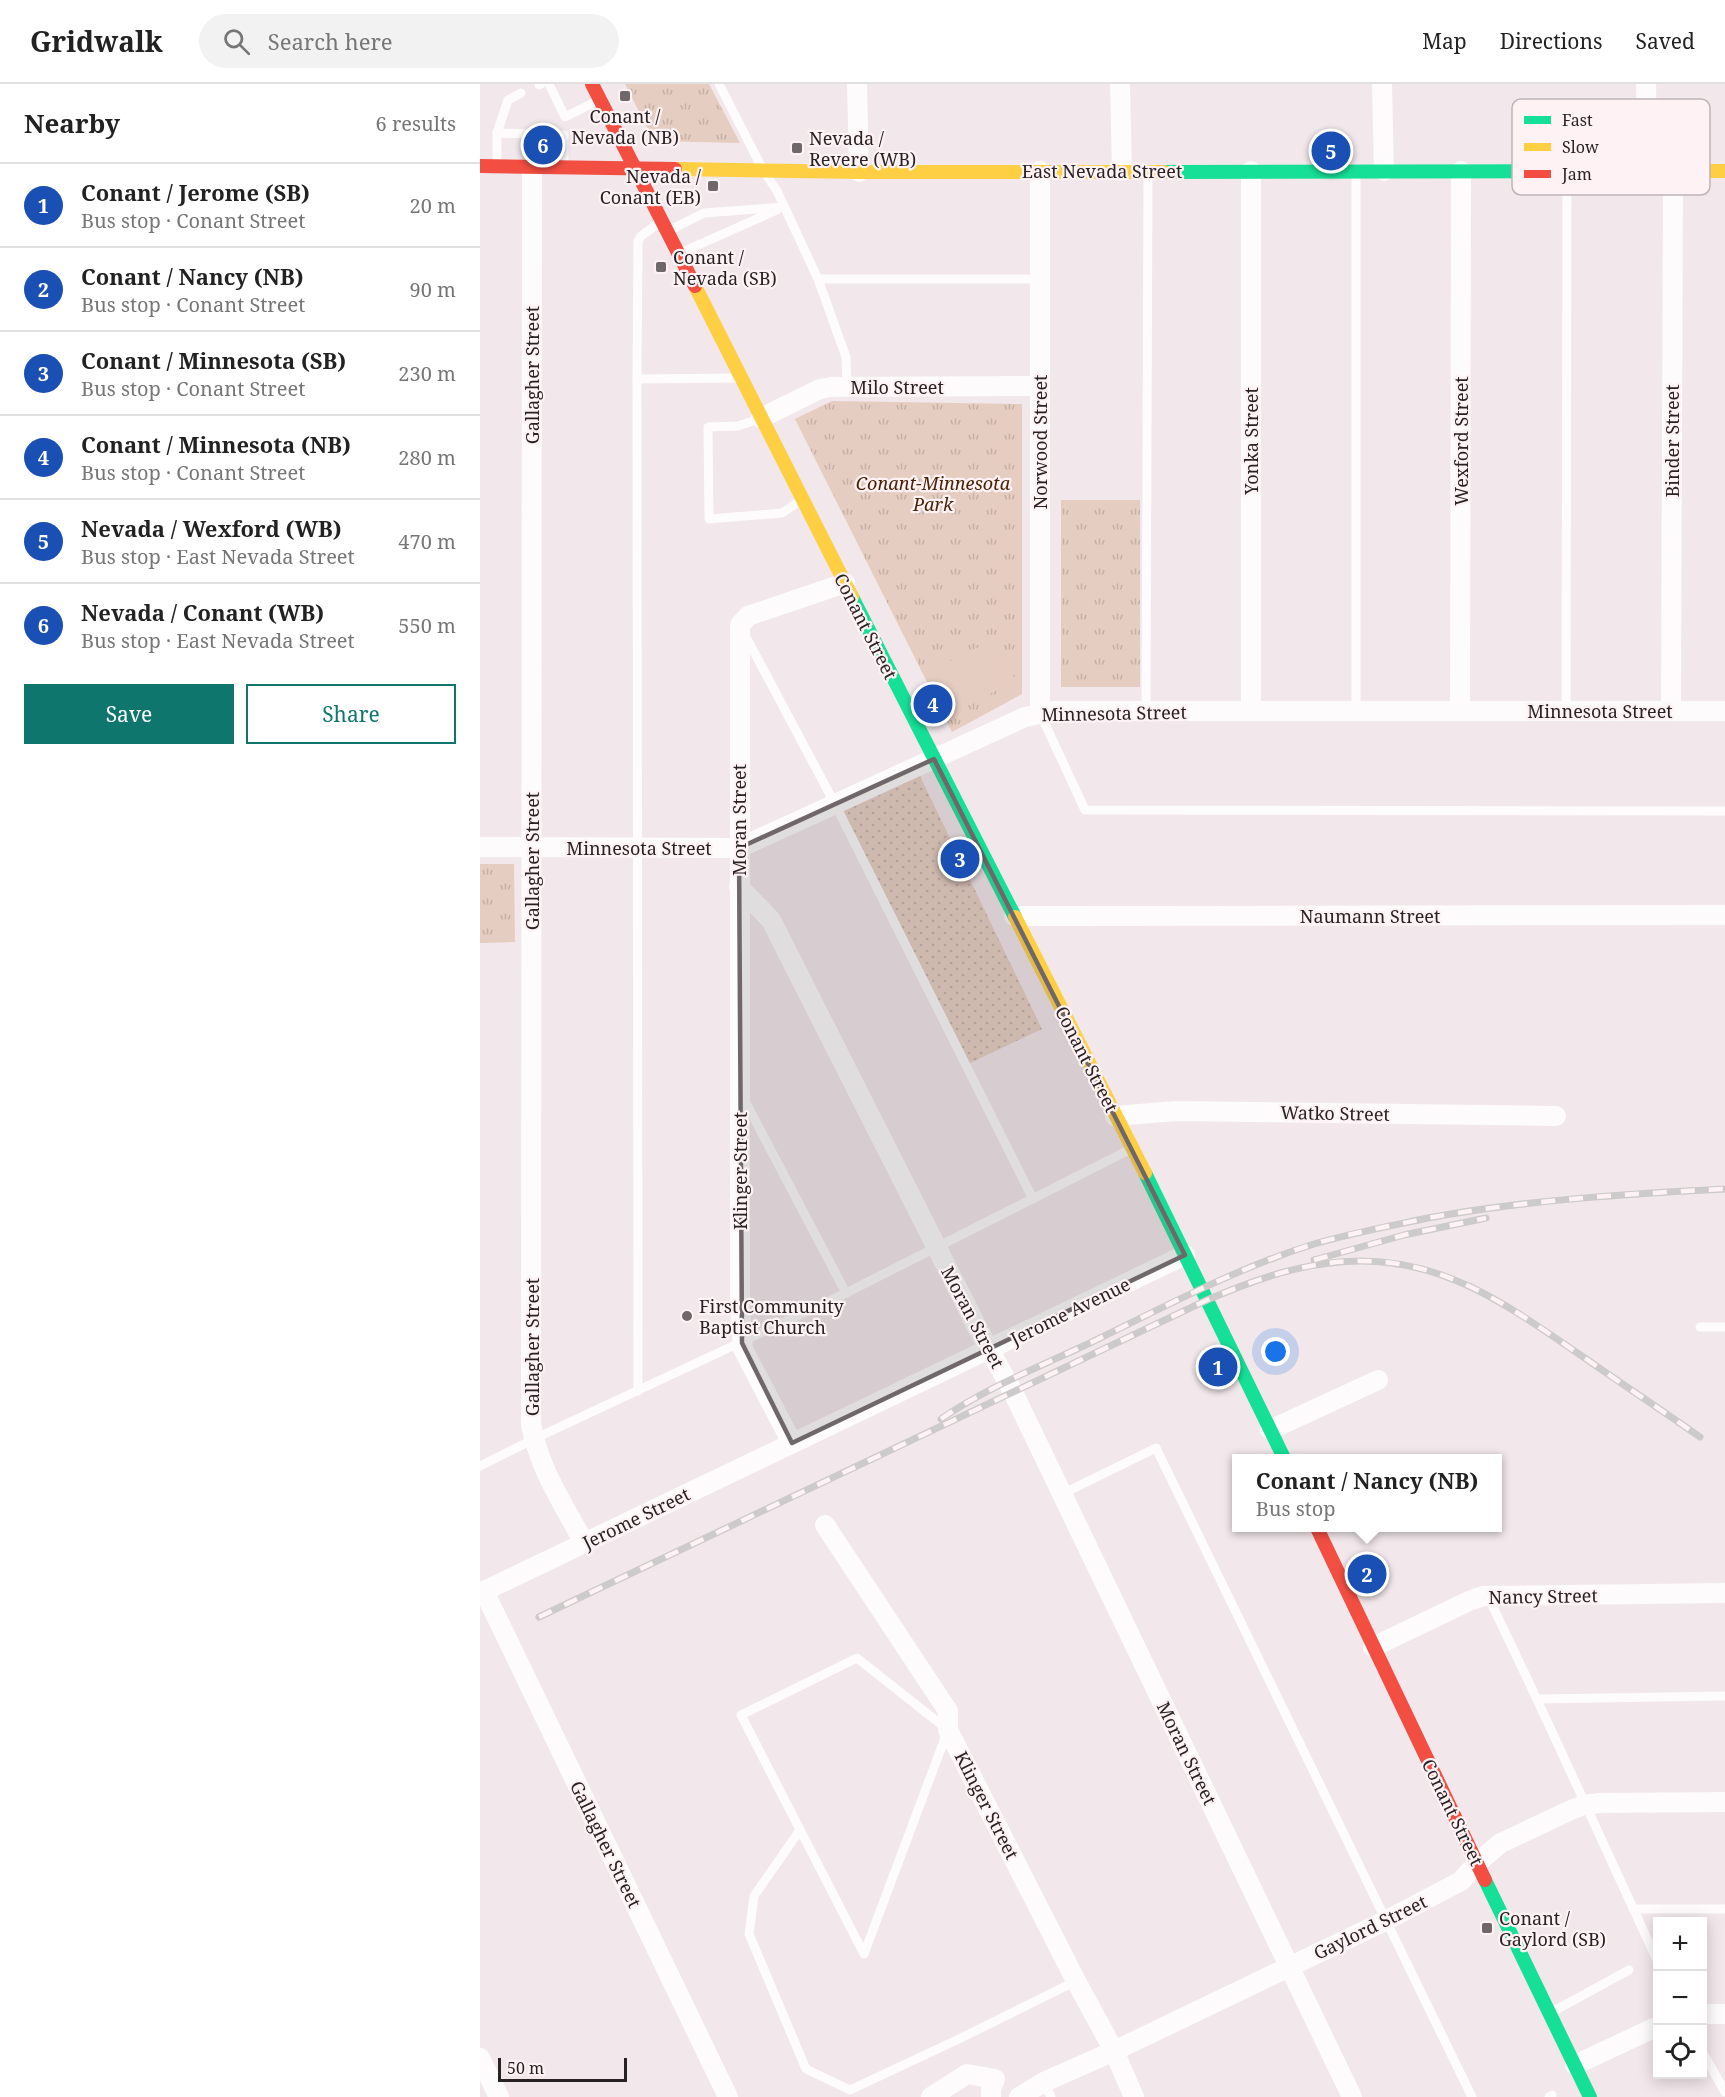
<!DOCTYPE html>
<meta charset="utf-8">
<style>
:root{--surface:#fff;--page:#f2f2f2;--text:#222;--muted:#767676;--line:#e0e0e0;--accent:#0f766e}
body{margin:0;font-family:"Noto Serif",serif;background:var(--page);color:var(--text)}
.controls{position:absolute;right:18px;bottom:18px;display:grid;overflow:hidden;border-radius:0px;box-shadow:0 3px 15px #0003}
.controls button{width:54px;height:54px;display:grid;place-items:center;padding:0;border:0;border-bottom:2px solid var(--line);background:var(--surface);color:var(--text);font:30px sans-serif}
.scale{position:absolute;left:18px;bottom:15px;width:129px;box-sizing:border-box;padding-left:6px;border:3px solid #292223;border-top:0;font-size:16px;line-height:21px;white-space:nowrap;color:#292223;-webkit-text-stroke:4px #fef2f5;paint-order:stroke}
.you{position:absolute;left:796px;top:1268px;width:21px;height:21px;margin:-15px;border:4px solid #fff;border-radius:50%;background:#1a73e8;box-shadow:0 0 0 9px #1a73e833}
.badge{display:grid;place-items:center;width:39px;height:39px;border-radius:50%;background:var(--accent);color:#fff;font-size:20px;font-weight:700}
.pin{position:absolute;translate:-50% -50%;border:3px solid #fff;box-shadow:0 2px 6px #0006}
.popup{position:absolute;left:752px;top:1370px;width:270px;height:78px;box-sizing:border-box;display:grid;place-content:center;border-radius:0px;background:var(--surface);filter:drop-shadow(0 2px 4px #0005);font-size:20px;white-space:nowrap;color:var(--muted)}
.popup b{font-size:22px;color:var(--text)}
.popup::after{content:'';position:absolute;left:50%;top:100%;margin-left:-12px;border:12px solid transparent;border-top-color:var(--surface)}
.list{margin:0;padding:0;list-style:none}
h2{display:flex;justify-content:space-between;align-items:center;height:78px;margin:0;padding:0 24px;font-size:26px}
h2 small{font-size:20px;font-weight:400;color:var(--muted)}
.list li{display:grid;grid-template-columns:39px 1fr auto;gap:18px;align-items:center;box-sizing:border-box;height:84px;padding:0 24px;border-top:2px solid var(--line)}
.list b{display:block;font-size:22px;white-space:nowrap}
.list p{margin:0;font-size:20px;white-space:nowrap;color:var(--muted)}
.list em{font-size:20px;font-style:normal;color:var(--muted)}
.actions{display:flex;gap:12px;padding:18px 24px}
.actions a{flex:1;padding:14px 0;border:2px solid var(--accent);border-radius:0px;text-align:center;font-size:21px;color:var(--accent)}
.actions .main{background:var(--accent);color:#fff}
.icon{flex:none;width:33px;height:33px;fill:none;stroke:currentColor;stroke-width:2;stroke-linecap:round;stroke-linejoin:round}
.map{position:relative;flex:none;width:1245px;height:2013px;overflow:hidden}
header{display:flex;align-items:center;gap:36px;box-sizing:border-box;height:84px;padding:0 30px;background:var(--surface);border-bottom:2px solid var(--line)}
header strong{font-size:28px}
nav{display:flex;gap:33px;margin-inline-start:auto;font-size:21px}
.search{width:420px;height:54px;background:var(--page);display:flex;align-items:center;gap:15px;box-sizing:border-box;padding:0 21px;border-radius:33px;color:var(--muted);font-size:22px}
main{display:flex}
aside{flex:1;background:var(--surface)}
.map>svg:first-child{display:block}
.grass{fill:url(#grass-dots)}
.park{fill:url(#park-tufts)}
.garden{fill:#e6cdc1}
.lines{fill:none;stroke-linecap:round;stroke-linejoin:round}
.lane{stroke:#fdfbfc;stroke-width:9}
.street{stroke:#fdfbfc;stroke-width:20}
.fast{stroke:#16e098;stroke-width:14}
.slow{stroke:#ffcf43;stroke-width:14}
.jam{stroke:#f24e42;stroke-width:14}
.rail-casing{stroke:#cdcacb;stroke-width:7}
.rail{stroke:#fef2f5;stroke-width:4.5;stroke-dasharray:14;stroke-linecap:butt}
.marked{fill:#6f6769;fill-opacity:0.2;stroke:#6f6769;stroke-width:4.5;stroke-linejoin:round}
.poi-dot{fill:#6f6769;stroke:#fef2f5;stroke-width:2}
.labels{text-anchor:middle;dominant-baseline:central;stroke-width:4.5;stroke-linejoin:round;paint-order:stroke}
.poi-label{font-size:18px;fill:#292223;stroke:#fef2f5;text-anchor:start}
.street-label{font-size:18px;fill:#292223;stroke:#fef2f5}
.park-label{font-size:18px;font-style:italic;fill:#482103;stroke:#fef2f5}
.key{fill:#fef2f5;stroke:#beb4b6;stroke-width:1.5}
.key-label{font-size:16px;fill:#292223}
</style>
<header>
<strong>Gridwalk</strong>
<div class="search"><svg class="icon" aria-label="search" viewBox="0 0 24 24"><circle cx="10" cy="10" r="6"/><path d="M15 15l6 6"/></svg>Search here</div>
<nav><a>Map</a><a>Directions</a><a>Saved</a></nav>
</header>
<main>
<aside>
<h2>Nearby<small>6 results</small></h2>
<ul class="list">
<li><span class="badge" style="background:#1a4fb4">1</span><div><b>Conant / Jerome (SB)</b><p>Bus stop · Conant Street</p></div><em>20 m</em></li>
<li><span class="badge" style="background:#1a4fb4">2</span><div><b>Conant / Nancy (NB)</b><p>Bus stop · Conant Street</p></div><em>90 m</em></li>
<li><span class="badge" style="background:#1a4fb4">3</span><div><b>Conant / Minnesota (SB)</b><p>Bus stop · Conant Street</p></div><em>230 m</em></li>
<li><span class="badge" style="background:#1a4fb4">4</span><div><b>Conant / Minnesota (NB)</b><p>Bus stop · Conant Street</p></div><em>280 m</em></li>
<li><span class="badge" style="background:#1a4fb4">5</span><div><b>Nevada / Wexford (WB)</b><p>Bus stop · East Nevada Street</p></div><em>470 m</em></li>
<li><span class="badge" style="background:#1a4fb4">6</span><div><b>Nevada / Conant (WB)</b><p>Bus stop · East Nevada Street</p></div><em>550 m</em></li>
</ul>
<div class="actions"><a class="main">Save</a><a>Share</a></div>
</aside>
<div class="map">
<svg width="1245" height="2013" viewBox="0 0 1245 2013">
<defs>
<pattern id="grass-dots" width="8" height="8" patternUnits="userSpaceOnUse" patternTransform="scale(1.5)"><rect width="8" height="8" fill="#e6cdc1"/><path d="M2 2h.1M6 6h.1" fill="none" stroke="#c5b0a6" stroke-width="1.8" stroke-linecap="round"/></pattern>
<pattern id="park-tufts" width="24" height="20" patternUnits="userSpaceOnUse" patternTransform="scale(1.5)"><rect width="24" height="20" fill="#e6cdc1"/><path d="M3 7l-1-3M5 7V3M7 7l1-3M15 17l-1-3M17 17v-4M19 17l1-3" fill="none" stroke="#c5b0a6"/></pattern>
</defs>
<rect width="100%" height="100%" fill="#f2e7ea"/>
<path class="grass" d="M 439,690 L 562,945 L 486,981 L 363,727 Z"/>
<g class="park">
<path d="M 145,0 L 229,0 L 260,59 L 174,57 Z"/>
<path d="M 352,317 L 542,320 L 542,610 L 472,648 L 315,335 Z"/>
<rect x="581" y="416" width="79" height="187"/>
<path d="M 0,780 L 34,780 L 35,858 L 0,859 Z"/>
</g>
<path class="garden" d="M 515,555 L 536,597 L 467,631 L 446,589 Z"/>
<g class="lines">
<g class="lane">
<path d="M 69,0 L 85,33 L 117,17"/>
<path d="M 239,0 L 283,86 L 297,107 L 338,195 L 366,273 L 367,303"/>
<path d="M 59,1 L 61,0"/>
<path d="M 17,49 L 28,16 L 41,9"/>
<path d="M 17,80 L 17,49 L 84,51 L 84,81"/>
<path d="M 876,89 L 876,627"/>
<path d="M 188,147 L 224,129 L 304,123"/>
<path d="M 200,169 L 297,126"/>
<path d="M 338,195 L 560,195"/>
<path d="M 157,295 L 256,294"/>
<path d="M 279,335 L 258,342 L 228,343 L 229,435 L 302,429 L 320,417"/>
<path d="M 265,551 L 355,720 L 553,1115"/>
<path d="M 666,627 L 668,90"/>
<path d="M 1086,627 L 1087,89"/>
<path d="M 560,629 L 605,726 L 1245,727"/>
<path d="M 265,1017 L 366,1209"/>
<path d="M 1220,1243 L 1245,1243"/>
<path d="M 158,1307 L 157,295 L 158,157 L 161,152 L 179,139"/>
<path d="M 0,1382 L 54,1355 L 366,1209 L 651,1065"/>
<path d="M 582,1410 L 676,1364 L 992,2013"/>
<path d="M 1008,1513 C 1067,1633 1121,1756 1178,1878"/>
<path d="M 377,1574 L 468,1646 L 384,1870 L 261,1631 Z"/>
<path d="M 1058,1615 L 1245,1612"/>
<path d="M 320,1746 L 274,1812 L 269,1850 L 326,1985 L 370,2006 L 481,1954 L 596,1897"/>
<path d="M 1153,1825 L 1245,1825"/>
<path d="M 1072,1928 L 1149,1886"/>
<path d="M 1222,1967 L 1245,2008"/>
<path d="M 564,1998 L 571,2013"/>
<path d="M 1069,2013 L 1072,2011"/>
</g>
<g class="street">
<path d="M 377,0 L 379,88"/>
<path d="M 640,0 L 642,87"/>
<path d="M 902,0 L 904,87"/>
<path d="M 1166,0 L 1168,87"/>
<path d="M 52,82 L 51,1340 C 58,1383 84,1421 104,1459"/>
<path d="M 560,87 L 560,629"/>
<path d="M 281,334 L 340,305 L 351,303 L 560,302"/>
<path d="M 771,627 L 771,87"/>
<path d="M 980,627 L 981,87"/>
<path d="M 1191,627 L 1193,87"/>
<path d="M 0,763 L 259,764 L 545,633 L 574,627 L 1245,627"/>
<path d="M 259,803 L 291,836 L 499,1247 L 533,1308 L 872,2013"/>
<path d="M 534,832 L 1245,831"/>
<path d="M 635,1032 L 696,1027 L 1076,1032"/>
<path d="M 790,1346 L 898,1296"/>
<path d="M 312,1359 L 263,1265 L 260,1224 L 260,541 L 268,532 L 365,499"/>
<path d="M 345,1441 L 468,1627 L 468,1646 L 596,1897 L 634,1967 L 654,2013"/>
<path d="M 4,1507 L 248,2013"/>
<path d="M 0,1509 L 705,1171"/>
<path d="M 893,1563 L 989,1517 L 1003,1512 L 1245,1509"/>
<path d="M 1222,1930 L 1245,1930"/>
<path d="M 0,1974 L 19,2013"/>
<path d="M 1095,1981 L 1178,1942"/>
<path d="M 451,2013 L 487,1990 L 515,1995 L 511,2005 L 511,2013"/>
<path d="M 539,2013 L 564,1998 L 634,1967 L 907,1836 L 981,1797 L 998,1778 L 1021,1759 L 1091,1726 L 1104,1721 L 1120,1719 L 1245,1718"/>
</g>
<g class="fast">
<path d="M 684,88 L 1148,87"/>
<path d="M 372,513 L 535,833"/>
<path d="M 665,1089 L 804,1374"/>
<path d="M 1005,1796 L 1110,2013"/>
</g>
<g class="slow">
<path d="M 195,85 L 379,88 L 684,88"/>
<path d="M 1148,87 L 1245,87"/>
<path d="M 215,202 L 372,513"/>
<path d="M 535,833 L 665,1089"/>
</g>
<g class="jam">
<path d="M 112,0 L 215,202"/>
<path d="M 0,82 L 195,85"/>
<path d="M 837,1444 L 1005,1796"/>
</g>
<defs>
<g id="rail">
<path d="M 834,1176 L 924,1151 L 1006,1134"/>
<path d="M 461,1335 C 507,1303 564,1281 614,1257 C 686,1222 757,1184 834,1160 C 871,1149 910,1142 948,1134 C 1046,1116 1145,1110 1245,1105"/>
<path d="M 59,1533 L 727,1216 C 776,1195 826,1177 881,1177 C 968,1177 1030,1223 1099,1270 C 1139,1298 1180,1325 1220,1353"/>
</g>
</defs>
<use href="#rail" class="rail-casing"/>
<use href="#rail" class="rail"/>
</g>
<path class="marked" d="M 454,675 L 705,1171 L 312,1359 L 262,1259 L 259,764 Z"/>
<g class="poi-dot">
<rect x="139" y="6" width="12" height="12" rx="3"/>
<rect x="311" y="58" width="12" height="12" rx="3"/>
<rect x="227" y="96" width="12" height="12" rx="3"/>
<rect x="175" y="177" width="12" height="12" rx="3"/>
<circle cx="207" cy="1232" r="6"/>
<rect x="1001" y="1838" width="12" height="12" rx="3"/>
</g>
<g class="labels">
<g class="poi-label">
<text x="145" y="32" text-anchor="middle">Conant /<tspan x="145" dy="21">Nevada (NB)</tspan></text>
<text x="329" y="54">Nevada /<tspan x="329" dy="21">Revere (WB)</tspan></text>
<text x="221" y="92" text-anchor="end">Nevada /<tspan x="221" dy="21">Conant (EB)</tspan></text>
<text x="193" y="173">Conant /<tspan x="193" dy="21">Nevada (SB)</tspan></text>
<text x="219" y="1222">First Community<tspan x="219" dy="21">Baptist Church</tspan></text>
<text x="1019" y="1834">Conant /<tspan x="1019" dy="21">Gaylord (SB)</tspan></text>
</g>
<g class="street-label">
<text x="622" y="87">East Nevada Street</text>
<text transform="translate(52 291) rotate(-90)">Gallagher Street</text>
<text x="417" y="303">Milo Street</text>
<text transform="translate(771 357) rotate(-90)">Yonka Street</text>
<text transform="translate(981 357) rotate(-90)">Wexford Street</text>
<text transform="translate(1192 357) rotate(-90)">Binder Street</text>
<text transform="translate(560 358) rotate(-90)">Norwood Street</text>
<text transform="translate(386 542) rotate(63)">Conant Street</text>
<text x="1120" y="627">Minnesota Street</text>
<text transform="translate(634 629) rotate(-1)">Minnesota Street</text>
<text transform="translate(259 736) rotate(-90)">Moran Street</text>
<text x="159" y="764">Minnesota Street</text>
<text transform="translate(52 777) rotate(-90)">Gallagher Street</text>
<text x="890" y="832">Naumann Street</text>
<text transform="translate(607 975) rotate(63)">Conant Street</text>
<text transform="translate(855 1029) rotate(1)">Watko Street</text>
<text transform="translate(260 1087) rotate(-90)">Klinger Street</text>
<text transform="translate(590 1227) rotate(-26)">Jerome Avenue</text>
<text transform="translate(493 1233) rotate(62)">Moran Street</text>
<text transform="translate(52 1263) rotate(-90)">Gallagher Street</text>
<text transform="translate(156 1434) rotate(-26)">Jerome Street</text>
<text transform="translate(1063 1512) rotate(-1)">Nancy Street</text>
<text transform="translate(707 1669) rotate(64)">Moran Street</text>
<text transform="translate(507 1721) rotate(63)">Klinger Street</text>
<text transform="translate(973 1728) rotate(64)">Conant Street</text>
<text transform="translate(126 1760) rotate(64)">Gallagher Street</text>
<text transform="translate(890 1843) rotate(-26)">Gaylord Street</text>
</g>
<g class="park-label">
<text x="453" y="399">Conant-Minnesota<tspan x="453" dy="21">Park</tspan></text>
</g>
</g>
<rect x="1032" y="15" width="198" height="96" rx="9" class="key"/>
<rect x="1044" y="32" width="27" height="8" fill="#16e098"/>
<rect x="1044" y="59" width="27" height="8" fill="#ffcf43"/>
<rect x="1044" y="86" width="27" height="8" fill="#f24e42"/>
<g class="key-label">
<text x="1082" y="42">Fast</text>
<text x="1082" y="69">Slow</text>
<text x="1082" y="96">Jam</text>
</g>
</svg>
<div class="controls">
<button>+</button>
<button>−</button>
<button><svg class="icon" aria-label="locate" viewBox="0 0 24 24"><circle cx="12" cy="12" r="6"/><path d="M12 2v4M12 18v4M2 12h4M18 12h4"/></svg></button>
</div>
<div class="scale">50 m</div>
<div class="you"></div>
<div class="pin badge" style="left:738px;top:1283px;background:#1a4fb4">1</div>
<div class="pin badge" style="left:887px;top:1490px;background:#1a4fb4">2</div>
<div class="popup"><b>Conant / Nancy (NB)</b>Bus stop</div>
<div class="pin badge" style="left:480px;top:775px;background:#1a4fb4">3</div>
<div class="pin badge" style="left:453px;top:620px;background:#1a4fb4">4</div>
<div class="pin badge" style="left:851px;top:67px;background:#1a4fb4">5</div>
<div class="pin badge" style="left:63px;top:61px;background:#1a4fb4">6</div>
</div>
</main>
